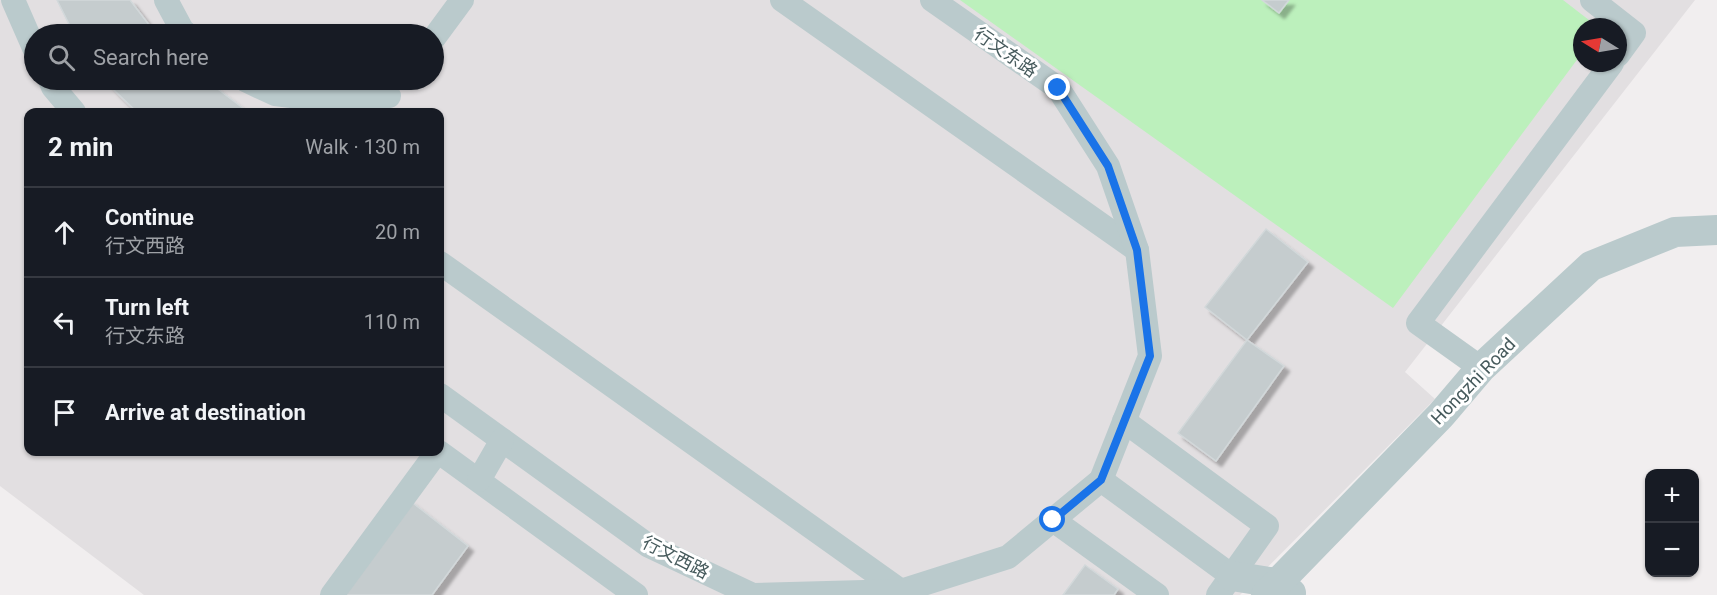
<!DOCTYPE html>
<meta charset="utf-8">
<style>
:root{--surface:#171b24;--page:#20242c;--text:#f1f3f6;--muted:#9ea1a6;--line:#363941}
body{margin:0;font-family:Roboto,"Noto Sans SC",sans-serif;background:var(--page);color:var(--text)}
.controls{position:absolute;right:18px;bottom:18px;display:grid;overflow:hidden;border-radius:12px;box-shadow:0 2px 4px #0004}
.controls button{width:54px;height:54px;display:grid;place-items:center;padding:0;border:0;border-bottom:2px solid var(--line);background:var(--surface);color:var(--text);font:30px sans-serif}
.compass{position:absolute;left:1573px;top:18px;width:54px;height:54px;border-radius:50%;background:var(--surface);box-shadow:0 2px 4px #0004;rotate:281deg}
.stop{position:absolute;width:18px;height:18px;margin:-14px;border:4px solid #1a73e8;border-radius:50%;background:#fff}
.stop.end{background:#1a73e8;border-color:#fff;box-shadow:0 2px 6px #0008}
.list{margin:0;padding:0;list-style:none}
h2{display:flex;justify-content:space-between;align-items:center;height:78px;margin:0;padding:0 24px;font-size:26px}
h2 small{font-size:20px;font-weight:400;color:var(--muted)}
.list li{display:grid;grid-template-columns:39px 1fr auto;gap:18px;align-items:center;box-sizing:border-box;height:90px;padding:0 24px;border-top:2px solid var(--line)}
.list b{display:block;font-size:22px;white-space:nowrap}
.list p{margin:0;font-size:20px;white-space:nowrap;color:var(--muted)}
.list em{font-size:20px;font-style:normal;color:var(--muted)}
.icon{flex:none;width:33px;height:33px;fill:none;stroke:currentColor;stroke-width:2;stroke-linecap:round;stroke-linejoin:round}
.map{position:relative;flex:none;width:1717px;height:595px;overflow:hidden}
.search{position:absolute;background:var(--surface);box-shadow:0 2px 4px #0004;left:24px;top:24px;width:420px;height:66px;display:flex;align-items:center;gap:15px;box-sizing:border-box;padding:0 21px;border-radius:33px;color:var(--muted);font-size:22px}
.panel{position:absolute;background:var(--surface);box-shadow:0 2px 4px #0004;left:24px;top:108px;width:420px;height:348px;border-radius:12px}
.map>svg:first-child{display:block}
.education{fill:#e2dfe1;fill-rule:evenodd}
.green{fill:#bcf0bc}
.building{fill:#c5ccce;stroke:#d2d8da;stroke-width:1.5;filter:url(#shadow)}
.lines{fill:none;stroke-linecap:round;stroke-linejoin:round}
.minor{stroke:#bacacc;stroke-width:24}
.tertiary{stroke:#bacacc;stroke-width:30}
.route{stroke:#1a73e8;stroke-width:8}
.labels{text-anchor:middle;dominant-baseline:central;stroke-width:6;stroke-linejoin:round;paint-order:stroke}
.street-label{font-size:18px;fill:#465a5c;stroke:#fff}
</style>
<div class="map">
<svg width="1717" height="595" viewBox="0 0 1717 595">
<defs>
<filter id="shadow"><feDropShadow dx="5.5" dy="5.5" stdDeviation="1.5" flood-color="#0004"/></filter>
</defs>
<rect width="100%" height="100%" fill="#f1eeef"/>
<path class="education" d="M 0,0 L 1695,0 L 1405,372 L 1435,399 L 1240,595 L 144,595 L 0,486 ZM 1582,27 L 1618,27 L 1618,63 L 1582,63 ZM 34,34 L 434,34 L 434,80 L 34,80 ZM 28,112 L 440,112 L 440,452 L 28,452 Z"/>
<path class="green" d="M 960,0 L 1563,0 L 1598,27 L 1582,27 L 1582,53 L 1393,308 Z"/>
<g class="building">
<path d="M 57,0 L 130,0 L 156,34 L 74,34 Z"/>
<path d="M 1262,0 L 1289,0 L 1279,13 Z"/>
<path d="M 106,80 L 206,80 L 248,112 L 137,112 L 115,91 Z"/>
<path d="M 1266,229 L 1308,262 L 1247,340 L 1205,307 Z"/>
<path d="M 1247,340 L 1284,366 L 1216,461 L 1178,433 Z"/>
<path d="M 409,500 L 468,546 L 432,595 L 340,595 Z"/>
<path d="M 1085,565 L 1118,589 L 1114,595 L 1063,595 Z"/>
</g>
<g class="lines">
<g class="minor">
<path d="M 13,0 L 34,48"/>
<path d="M 166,0 L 182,30 L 187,34"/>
<path d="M 782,0 L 1137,250"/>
<path d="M 1592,0 L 1634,33 L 1618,55"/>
<path d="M 434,38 L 462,0"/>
<path d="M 50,80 L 53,87 L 74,112"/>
<path d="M 245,80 L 275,94 L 332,101 L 389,96"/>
<path d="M 440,263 L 901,591"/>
<path d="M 1481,368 L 1418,323 L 1612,63"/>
<path d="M 440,395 L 649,546 L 753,595 L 901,591 L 1008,557 L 1101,480 L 1150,356 L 1137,250 L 1108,166 L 1058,88 L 932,0"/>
<path d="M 1124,421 L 1267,526 L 1218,595"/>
<path d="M 439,452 L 636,595"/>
<path d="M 479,480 L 502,440"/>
<path d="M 1101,480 L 1232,576"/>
<path d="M 1053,520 L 1157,595"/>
<path d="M 332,595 L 437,452"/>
</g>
<g class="tertiary">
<path d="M 1232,576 L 1276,583 L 1291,593"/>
<path d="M 1266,595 L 1441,415 L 1481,368 L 1591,266 L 1675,232 L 1717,230"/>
</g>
</g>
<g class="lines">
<path class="route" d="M 1053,520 L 1101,480 L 1150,356 L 1137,250 L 1108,166 L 1058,88"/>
</g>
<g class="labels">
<g class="street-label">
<text transform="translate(1006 52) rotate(35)">行文东路</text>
<text transform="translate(1473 381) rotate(-46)">Hongzhi Road</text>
<text transform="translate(676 557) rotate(27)">行文西路</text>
</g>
</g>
</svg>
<div class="controls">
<button>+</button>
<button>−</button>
</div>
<svg class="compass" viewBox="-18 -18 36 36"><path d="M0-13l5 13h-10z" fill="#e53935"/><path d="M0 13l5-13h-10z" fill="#9ea1a6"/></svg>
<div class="stop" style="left:1053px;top:520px"></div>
<div class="stop end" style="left:1058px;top:88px"></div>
<div class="search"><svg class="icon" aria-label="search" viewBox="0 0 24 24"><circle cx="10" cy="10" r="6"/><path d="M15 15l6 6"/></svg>Search here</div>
<section class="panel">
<h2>2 min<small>Walk · 130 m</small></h2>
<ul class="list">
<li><svg class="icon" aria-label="ahead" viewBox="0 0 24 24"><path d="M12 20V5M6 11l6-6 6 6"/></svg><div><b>Continue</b><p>行文西路</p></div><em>20 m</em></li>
<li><svg class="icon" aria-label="left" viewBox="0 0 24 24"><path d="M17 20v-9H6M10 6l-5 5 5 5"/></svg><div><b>Turn left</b><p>行文东路</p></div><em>110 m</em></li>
<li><svg class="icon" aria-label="arrive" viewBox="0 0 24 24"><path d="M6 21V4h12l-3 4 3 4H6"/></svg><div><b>Arrive at destination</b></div></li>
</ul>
</section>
</div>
